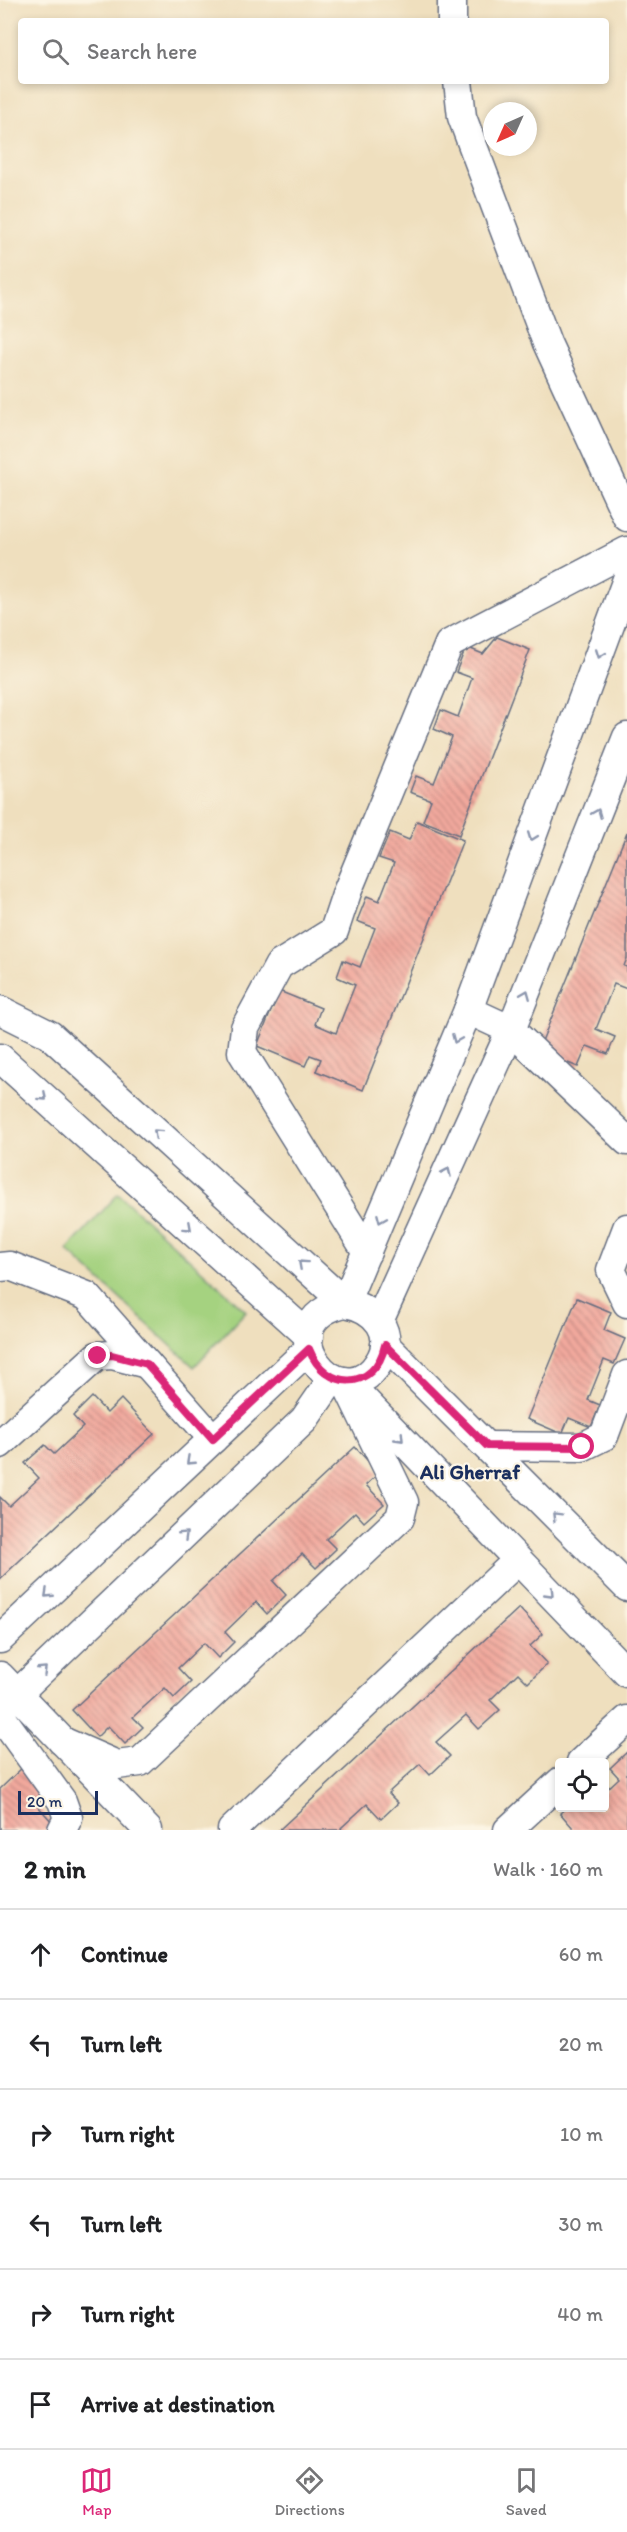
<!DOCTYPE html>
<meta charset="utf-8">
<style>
:root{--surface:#fff;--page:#f6f6f6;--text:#202124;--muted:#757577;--line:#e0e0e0;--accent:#db2777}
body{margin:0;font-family:Itim,sans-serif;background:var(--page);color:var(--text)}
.controls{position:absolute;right:18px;bottom:18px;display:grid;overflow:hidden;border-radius:6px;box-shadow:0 3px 9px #0003}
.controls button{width:54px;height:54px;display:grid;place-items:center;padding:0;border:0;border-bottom:2px solid var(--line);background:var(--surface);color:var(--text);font:30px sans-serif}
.compass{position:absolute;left:483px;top:102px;width:54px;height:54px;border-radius:50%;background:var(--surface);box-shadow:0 3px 9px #0003;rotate:225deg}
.scale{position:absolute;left:18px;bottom:15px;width:80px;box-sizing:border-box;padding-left:6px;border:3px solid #1b2f5e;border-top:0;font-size:16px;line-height:21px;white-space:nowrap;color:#1b2f5e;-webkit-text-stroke:4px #fcf5e5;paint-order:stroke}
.stop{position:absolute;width:18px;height:18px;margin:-14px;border:4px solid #db2777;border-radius:50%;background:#fff}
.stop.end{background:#db2777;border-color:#fff;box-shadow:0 2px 6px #0008}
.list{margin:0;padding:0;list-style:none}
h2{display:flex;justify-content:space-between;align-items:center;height:78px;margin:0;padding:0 24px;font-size:26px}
h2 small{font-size:20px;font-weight:400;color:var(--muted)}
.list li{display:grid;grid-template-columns:39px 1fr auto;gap:18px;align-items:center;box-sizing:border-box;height:90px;padding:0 24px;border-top:2px solid var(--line)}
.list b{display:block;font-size:22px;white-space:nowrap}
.list em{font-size:20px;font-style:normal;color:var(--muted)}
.icon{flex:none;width:33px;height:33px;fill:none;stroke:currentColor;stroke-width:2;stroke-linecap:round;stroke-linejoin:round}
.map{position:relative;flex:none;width:627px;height:1830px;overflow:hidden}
.search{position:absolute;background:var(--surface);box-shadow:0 3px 9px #0003;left:18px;right:18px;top:18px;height:66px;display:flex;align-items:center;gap:15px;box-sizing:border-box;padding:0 21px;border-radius:6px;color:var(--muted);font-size:22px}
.sheet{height:618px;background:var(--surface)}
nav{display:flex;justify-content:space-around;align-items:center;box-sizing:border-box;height:84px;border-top:2px solid var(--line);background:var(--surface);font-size:16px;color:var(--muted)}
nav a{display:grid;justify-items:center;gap:3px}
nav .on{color:var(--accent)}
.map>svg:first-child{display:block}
.grass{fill:#a5d280;stroke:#60806f;stroke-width:1.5}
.building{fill:url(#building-back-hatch)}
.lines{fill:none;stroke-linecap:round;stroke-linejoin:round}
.minor-casing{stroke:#656d80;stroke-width:31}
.minor{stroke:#fff;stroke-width:28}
.oneway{stroke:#8d97ae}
.route{stroke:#db2777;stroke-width:8}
.labels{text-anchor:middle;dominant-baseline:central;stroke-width:4.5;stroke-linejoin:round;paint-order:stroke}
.quarter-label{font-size:21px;font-weight:bold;fill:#1b2f5e;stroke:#fcf5e5}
</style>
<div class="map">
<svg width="627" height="1830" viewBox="0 0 627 1830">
<defs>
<pattern id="building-back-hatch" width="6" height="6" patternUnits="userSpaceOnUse" patternTransform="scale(1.5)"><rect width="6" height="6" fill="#f2a99d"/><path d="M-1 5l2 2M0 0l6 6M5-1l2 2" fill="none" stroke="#c38a83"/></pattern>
</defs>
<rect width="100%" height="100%" fill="#fcf5e5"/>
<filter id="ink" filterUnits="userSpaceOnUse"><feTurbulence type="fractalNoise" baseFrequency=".0167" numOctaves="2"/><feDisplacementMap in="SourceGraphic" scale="12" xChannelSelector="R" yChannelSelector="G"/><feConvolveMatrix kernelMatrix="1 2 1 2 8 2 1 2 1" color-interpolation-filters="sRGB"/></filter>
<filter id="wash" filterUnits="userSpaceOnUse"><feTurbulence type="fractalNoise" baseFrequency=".008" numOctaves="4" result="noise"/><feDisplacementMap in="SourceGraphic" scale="24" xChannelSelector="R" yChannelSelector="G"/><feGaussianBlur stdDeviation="1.35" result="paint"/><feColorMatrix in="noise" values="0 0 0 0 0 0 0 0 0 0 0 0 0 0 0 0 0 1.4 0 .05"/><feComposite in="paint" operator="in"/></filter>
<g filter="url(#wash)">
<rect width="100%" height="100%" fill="#efdfbe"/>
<path class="grass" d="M 118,1194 L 246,1311 L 194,1367 L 67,1250 Z"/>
<g id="blocks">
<g class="building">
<path d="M 497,637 L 530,650 L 459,835 L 423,821 L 431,800 L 410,792 L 416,776 L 434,783 L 452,737 L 434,729 L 441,710 L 458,717 L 472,678 L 456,672 L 466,647 L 483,654 Z"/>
<path d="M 417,821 L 463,840 L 363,1090 L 316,1071 L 321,1059 L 310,1055 L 305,1066 L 257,1046 L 279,991 L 321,1008 L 315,1024 L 336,1033 L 355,985 L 337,977 L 343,960 L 360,967 L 375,928 L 357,921 L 367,896 L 379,901 L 394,863 L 379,858 L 390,832 L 409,840 Z"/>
<path d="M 627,832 L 627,958 L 624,966 L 627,967 L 627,989 L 614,984 L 596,1029 L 615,1037 L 608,1054 L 587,1046 L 578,1067 L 538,1051 Z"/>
<path d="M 577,1298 L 611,1312 L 604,1330 L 625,1339 L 614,1364 L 604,1360 L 588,1400 L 600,1405 L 591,1427 L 569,1418 L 562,1434 L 527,1419 Z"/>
<path d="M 92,1397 L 107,1413 L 121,1399 L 154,1434 L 0,1579 L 0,1497 L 9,1506 L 39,1478 L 25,1463 L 45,1445 L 54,1454 L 83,1427 L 73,1416 Z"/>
<path d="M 355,1447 L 379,1473 L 366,1485 L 384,1504 L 364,1522 L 355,1512 L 326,1539 L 336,1549 L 316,1568 L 302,1554 L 273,1581 L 286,1595 L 267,1614 L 256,1602 L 225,1632 L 234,1642 L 218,1658 L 204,1643 L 178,1668 L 191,1682 L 174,1698 L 165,1688 L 133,1717 L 143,1727 L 125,1744 L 108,1726 L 97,1737 L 72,1710 Z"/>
<path d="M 519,1608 L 543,1634 L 530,1646 L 547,1664 L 528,1683 L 518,1673 L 490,1700 L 500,1710 L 479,1729 L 466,1715 L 436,1742 L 450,1756 L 430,1775 L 420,1764 L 388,1793 L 398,1803 L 381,1819 L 367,1804 L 341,1828 L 342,1830 L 279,1830 Z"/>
<path d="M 627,1752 L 627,1830 L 571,1830 L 573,1828 L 560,1813 L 566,1808 L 604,1808 L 604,1792 L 619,1778 L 610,1768 Z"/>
<path d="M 24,1766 L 49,1792 L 36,1804 L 53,1823 L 46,1830 L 0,1830 L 0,1789 Z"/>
</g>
</g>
</g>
<g filter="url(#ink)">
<use href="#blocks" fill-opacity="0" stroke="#656d80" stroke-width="1.5"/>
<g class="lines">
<defs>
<g id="minor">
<path d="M 452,0 L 452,21"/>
<path d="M 458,81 L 462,117 L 547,343 L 627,517"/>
<path d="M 0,1010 L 50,1035 L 345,1303 C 375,1308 397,1333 379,1362 C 341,1424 261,1322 345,1303"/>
<path d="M 468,1010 L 511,1030 L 627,1141"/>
<path d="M 0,1058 L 309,1336"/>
<path d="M 627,1228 L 611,1270 L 627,1303"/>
<path d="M 367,1252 L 242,1052 L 245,1028 L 279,965 L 334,931 L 347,892 L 449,644 L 627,551"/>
<path d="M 0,1267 L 10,1266 L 87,1296 L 213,1439"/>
<path d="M 345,1303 L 468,1010 L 627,579"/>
<path d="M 379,1321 L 511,1030 L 627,737"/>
<path d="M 385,1345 L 627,1587"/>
<path d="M 363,1399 L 627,1673"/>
<path d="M 0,1444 L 97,1356 L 112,1355 L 147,1364"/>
<path d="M 487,1446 L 582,1447 L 604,1436 L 627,1375"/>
<path d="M 0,1639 L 309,1349"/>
<path d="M 0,1676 L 148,1830"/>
<path d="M 0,1710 L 304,1420 L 333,1378"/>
<path d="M 0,1715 L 62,1801 L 68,1818 L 62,1830"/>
<path d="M 62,1741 L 117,1765 L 140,1762 L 400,1518 L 404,1502 L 345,1381"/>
<path d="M 581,1762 L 627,1720"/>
<path d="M 232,1830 L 518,1560"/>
<path d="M 508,1830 L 560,1782"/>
</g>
</defs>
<use href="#minor" class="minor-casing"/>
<use href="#minor" class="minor"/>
</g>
<defs><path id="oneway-chevron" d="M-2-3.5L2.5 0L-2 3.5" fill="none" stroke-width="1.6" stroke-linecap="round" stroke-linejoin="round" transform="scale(1.5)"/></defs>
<g class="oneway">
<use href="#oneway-chevron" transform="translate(600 654) rotate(110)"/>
<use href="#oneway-chevron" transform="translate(597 813) rotate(-68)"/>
<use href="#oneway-chevron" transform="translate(532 837) rotate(110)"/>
<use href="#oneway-chevron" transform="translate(526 994) rotate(-68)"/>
<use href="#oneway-chevron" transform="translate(456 1039) rotate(113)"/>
<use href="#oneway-chevron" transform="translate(43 1097) rotate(42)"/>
<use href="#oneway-chevron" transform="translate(157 1133) rotate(-138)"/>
<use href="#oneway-chevron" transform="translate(447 1172) rotate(-66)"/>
<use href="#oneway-chevron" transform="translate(381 1219) rotate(113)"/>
<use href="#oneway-chevron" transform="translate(188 1227) rotate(42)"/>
<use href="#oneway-chevron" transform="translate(302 1264) rotate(-138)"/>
<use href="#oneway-chevron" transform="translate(400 1438) rotate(46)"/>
<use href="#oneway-chevron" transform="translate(190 1461) rotate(137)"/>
<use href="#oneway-chevron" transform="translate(556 1516) rotate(-135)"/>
<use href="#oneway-chevron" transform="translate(184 1535) rotate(-44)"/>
<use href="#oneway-chevron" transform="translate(550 1593) rotate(46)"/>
<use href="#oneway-chevron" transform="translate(48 1594) rotate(137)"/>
<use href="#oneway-chevron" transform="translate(43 1670) rotate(-44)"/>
</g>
</g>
<g class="lines" filter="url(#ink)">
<path class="route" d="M 98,1356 L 112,1355 L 147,1364 L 213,1439 L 309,1349 C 326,1392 375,1391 385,1345 L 487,1446 L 582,1447"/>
</g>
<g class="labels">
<g class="quarter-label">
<text x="470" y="1471">Ali Gherraf</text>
</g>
</g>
</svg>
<div class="controls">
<button><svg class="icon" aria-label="locate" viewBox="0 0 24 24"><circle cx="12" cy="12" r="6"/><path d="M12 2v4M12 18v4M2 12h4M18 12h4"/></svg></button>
</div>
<svg class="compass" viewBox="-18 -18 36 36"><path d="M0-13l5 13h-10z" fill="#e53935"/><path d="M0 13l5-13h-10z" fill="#757577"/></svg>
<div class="scale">20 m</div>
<div class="stop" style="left:582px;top:1447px"></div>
<div class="stop end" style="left:98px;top:1356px"></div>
<div class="search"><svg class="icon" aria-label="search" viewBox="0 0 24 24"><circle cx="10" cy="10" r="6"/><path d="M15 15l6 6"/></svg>Search here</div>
</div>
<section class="sheet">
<h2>2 min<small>Walk · 160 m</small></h2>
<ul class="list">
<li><svg class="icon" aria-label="ahead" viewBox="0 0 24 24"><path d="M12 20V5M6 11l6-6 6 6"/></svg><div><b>Continue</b></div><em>60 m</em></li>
<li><svg class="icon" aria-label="left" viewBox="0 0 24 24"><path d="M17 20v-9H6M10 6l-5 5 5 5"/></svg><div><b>Turn left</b></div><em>20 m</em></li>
<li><svg class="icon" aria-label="right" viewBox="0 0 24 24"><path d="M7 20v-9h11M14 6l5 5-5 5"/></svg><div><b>Turn right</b></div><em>10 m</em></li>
<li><svg class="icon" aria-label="left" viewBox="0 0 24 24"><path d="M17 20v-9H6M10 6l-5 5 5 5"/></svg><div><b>Turn left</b></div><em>30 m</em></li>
<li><svg class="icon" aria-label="right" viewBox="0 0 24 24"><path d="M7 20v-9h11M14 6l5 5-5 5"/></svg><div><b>Turn right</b></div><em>40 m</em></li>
<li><svg class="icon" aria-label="arrive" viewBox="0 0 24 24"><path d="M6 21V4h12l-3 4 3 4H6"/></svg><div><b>Arrive at destination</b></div></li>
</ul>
</section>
<nav>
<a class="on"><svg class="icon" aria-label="map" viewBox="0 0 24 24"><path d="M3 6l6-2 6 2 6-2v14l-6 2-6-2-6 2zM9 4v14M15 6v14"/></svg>Map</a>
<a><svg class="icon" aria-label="directions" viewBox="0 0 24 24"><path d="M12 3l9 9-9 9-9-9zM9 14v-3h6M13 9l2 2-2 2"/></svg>Directions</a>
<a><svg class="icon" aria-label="saved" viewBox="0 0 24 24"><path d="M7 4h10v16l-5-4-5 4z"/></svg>Saved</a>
</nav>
